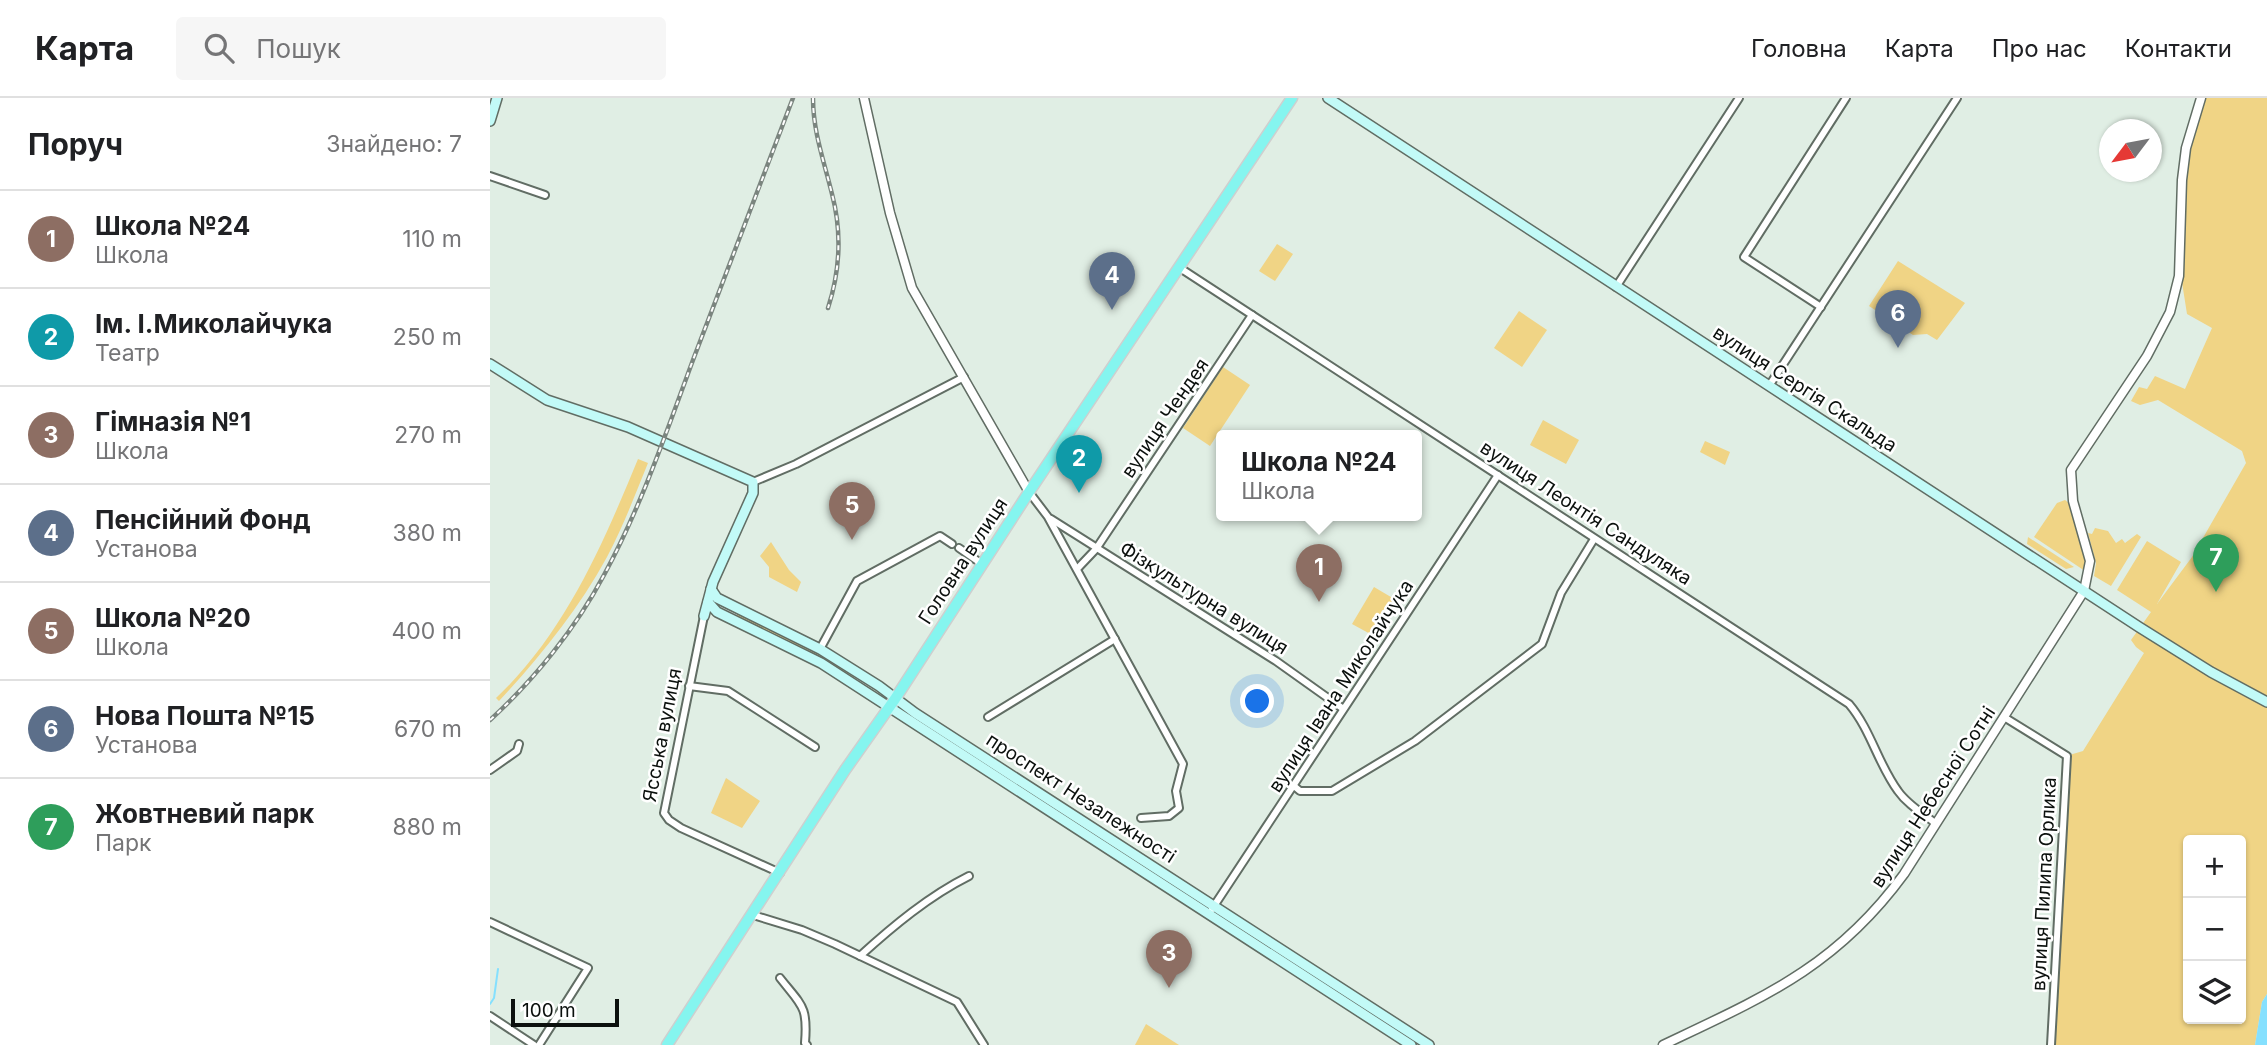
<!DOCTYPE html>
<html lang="uk">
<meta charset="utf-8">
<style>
:root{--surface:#fff;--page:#f6f6f6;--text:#202124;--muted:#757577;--line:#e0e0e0;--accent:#b45309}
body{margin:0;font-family:Inter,sans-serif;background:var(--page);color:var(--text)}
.controls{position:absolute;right:21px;bottom:21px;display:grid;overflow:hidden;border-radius:7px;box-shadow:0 2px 5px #0004}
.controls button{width:63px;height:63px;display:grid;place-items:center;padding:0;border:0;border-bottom:2px solid var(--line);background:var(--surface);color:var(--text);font:35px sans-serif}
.compass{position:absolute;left:1609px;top:21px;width:63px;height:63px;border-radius:50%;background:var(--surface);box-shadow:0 2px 5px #0004;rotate:238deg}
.scale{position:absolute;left:21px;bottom:18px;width:108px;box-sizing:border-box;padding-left:7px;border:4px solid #0b100d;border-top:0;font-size:19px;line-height:24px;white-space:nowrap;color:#0b100d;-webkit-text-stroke:5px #fff;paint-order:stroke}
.you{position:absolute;left:768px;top:604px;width:24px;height:24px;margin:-18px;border:5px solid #fff;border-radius:50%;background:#1a73e8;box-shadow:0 0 0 10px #1a73e833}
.badge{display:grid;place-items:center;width:46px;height:46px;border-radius:50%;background:var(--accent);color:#fff;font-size:23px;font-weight:700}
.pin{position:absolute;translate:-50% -58px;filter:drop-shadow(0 2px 4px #0008)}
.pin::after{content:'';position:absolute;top:37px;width:24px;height:21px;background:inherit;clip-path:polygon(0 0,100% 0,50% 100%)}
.popup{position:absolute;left:726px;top:332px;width:206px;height:91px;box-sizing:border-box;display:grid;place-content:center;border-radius:7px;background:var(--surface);filter:drop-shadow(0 2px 5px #0005);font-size:23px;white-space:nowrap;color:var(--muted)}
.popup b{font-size:26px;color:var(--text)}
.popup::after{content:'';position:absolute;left:50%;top:100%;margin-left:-14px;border:14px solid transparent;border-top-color:var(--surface)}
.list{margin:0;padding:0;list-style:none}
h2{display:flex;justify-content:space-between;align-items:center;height:91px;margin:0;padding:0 28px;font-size:30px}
h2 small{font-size:23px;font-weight:400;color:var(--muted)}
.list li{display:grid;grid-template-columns:46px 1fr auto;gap:21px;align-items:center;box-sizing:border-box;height:98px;padding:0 28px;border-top:2px solid var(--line)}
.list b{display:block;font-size:26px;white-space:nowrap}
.list p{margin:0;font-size:23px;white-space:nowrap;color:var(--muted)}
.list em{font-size:23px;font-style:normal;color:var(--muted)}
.icon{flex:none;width:38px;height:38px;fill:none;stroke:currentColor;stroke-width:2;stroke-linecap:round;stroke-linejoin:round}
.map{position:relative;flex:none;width:1777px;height:947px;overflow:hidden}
header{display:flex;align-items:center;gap:42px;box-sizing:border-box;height:98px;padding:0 35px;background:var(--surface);border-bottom:2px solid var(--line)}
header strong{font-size:33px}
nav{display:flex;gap:38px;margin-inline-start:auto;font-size:24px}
.search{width:490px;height:63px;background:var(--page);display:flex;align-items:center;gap:18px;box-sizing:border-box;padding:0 24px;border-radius:7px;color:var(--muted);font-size:26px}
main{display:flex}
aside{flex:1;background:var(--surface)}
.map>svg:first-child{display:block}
.green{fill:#f0d485;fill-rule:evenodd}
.water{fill:#85e0fe}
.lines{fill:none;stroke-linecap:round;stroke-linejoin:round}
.stream{stroke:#85e0fe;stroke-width:2}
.minor-casing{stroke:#616d64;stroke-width:10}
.tertiary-casing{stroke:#616d64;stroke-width:11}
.secondary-casing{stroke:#616d64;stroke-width:12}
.primary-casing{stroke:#cecfcf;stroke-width:13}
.minor{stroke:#fff;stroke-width:6}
.tertiary{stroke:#fff;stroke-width:8}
.secondary{stroke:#c2faf7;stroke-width:9}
.primary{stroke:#85f5ef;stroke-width:10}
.rail-casing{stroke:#7b857f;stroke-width:4.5}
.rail{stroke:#fff;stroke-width:2;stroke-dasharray:5;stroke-linecap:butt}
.labels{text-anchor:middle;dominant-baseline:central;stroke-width:5;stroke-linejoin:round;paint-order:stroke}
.street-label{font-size:19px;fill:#0b100d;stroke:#fff}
</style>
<header>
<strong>Карта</strong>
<div class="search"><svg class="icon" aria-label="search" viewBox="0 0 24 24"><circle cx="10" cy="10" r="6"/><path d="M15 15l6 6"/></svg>Пошук</div>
<nav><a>Головна</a><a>Карта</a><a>Про нас</a><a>Контакти</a></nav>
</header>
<main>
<aside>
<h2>Поруч<small>Знайдено: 7</small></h2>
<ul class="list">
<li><span class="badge" style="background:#8d6e63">1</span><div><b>Школа №24</b><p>Школа</p></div><em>110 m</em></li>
<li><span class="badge" style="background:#0f9aa8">2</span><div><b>Ім. І.Миколайчука</b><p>Театр</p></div><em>250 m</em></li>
<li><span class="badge" style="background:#8d6e63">3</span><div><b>Гімназія №1</b><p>Школа</p></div><em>270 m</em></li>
<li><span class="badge" style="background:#5c6f8a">4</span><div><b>Пенсійний Фонд</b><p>Установа</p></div><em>380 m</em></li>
<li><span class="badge" style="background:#8d6e63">5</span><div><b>Школа №20</b><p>Школа</p></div><em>400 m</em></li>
<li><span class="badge" style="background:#5c6f8a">6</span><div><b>Нова Пошта №15</b><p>Установа</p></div><em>670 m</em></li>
<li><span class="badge" style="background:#2e9e5b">7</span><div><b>Жовтневий парк</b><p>Парк</p></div><em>880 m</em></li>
</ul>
</aside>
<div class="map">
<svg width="1777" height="947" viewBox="0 0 1777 947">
<rect width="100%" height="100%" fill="#e0eee4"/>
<g class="green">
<path d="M 1711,0 L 1777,0 L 1777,896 L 1772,904 L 1765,947 L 1559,947 L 1576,658 L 1593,653 L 1654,555 L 1646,549 L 1641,542 L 1661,514 L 1627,492 L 1657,443 L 1691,464 L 1667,506 L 1702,459 L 1756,365 L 1752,353 L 1668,302 L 1650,307 L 1641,303 L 1649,289 L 1657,291 L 1665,278 L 1695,291 L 1722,230 L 1697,216 L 1691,178 L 1697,50 ZM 1698,742 L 1751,742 L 1751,921 L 1698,921 Z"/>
<path d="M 787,146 L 803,156 L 785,183 L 769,173 Z"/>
<path d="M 1408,163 L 1475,205 L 1447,242 L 1437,236 L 1423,237 L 1379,208 Z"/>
<path d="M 1029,213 L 1057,232 L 1032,269 L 1004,250 Z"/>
<path d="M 733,269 L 760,287 L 720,348 L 693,330 Z"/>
<path d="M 1053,322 L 1089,342 L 1076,366 L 1040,347 Z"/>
<path d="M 1215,343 L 1240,354 L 1235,367 L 1210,354 Z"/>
<path d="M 148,361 L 158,365 C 145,397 133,429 117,459 C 88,512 50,559 9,603 L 6,600 C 75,535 113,446 148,361 Z"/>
<path d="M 1575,402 L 1580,406 L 1597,462 L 1595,473 L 1544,439 L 1567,405 Z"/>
<path d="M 1605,430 L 1618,433 L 1626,445 L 1632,441 L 1635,445 L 1647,436 L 1651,439 L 1621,488 L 1604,478 L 1606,465 L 1598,435 L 1602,436 Z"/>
<path d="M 1538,439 L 1584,469 L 1576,471 L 1537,446 Z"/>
<path d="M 281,444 L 299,472 L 311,484 L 307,494 L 279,479 L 279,469 L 270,458 Z"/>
<path d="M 884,489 L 906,502 L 884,538 L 862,526 Z"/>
<path d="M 248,515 L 333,559 L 364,579 L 363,581 L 323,556 L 247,518 Z"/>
<path d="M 236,680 L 270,703 L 252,730 L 221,715 Z"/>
<path d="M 656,926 L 689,947 L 645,947 Z"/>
</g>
<path class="water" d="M 1777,896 L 1777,947 L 1765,947 L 1772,904 Z"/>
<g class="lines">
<path class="stream" d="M 0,906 L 4,900 L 8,871"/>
<defs>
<g id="minor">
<path d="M 0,78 L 55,97"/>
<path d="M 690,170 L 1359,606 C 1381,632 1388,666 1408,693 C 1417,706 1432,715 1445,725"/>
<path d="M 1126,189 L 1249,0"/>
<path d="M 1331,209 L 1254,159 L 1356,0"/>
<path d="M 1279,288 L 1467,0"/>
<path d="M 263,384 L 306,366 L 474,279"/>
<path d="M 539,394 L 558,419 L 693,666 L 686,693 L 689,710 L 679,718 L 651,720"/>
<path d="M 561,421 L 786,563 L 852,610"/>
<path d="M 469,450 L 492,466"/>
<path d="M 587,471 L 606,451 L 762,217"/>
<path d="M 214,518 L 174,715 L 179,722 L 191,730 L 290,775"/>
<path d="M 330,551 L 367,483 L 450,438 L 462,446"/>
<path d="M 199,588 L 238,593 L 325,649"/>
<path d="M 498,619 L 625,541"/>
<path d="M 1514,619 L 1577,658 L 1561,947"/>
<path d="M 0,672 L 27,653 L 29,646"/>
<path d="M 804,688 L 810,693 L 842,693 L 925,643 L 1052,546 L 1071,495 L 1104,441"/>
<path d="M 722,811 L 1008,377"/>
<path d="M 263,817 L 312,832 L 345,846 L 467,904 L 494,947"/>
<path d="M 0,824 L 98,870 L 49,947"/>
<path d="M 370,858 C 403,828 439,798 479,778"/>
<path d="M 290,880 C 312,908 318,908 315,945 L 317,947"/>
<path d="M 0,918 L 44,947"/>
</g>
<g id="tertiary">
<path d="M 374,0 L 400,115 L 422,190 L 539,394"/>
<path d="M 1173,947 C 1274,899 1346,869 1414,776 L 1594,493 L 1600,463 L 1583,403 L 1581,372 L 1657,258 L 1680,214 L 1689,178 L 1692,82 L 1696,50 L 1711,0"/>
</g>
<g id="secondary">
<path d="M 838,0 L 1649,529 L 1721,574 L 1777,604"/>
<path d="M 0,23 L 7,0"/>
<path d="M 0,266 L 57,302 L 138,329 L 263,384 L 263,395 L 223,484 L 214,518"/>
<path d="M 221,491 L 227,500 L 330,551 L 389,588 L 425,615 L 939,947"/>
<path d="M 218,504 L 227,514 L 331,565 L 921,947"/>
</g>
<path id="primary" d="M 177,947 L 355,672 L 405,601 L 539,394 L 802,0"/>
</defs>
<use href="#minor" class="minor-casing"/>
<use href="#tertiary" class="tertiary-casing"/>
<use href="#secondary" class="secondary-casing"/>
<use href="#primary" class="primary-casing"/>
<use href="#minor" class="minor"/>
<use href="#tertiary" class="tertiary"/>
<use href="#secondary" class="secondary"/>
<use href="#primary" class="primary"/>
<defs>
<g id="rail">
<path d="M 323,0 C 323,34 334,63 342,96 C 352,134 350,173 338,210"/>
<path d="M 0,622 C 44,582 86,530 114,477 C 151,409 176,335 203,262 C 236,175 270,88 303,0"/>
</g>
</defs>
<use href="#rail" class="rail-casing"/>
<use href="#rail" class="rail"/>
</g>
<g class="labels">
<g class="street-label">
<text transform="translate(1315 291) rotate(33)">вулиця Сергія Скальда</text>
<text transform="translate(675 320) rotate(-56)">вулиця Чендея</text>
<text transform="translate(1096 415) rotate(33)">вулиця Леонтія Сандуляка</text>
<text transform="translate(473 463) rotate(-57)">Головна вулиця</text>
<text transform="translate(714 500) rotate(32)">Фізкультурна вулиця</text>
<text transform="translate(851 588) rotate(-57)">вулиця Івана Миколайчука</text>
<text transform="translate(172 637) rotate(-79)">Ясська вулиця</text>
<text transform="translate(1443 699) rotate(-57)">вулиця Небесної Сотні</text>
<text transform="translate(591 700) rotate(33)">проспект Незалежності</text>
<text transform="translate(1554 786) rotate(-87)">вулиця Пилипа Орлика</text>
</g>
</g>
</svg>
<div class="controls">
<button>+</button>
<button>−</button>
<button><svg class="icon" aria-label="layers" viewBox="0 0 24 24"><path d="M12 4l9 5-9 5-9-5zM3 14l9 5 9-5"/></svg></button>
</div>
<svg class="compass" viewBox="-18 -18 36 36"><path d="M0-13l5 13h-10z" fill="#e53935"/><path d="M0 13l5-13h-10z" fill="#757577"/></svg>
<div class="scale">100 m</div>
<div class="you"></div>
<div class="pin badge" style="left:829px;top:504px;background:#8d6e63">1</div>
<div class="popup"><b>Школа №24</b>Школа</div>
<div class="pin badge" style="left:589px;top:395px;background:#0f9aa8">2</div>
<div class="pin badge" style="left:679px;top:890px;background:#8d6e63">3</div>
<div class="pin badge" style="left:622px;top:212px;background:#5c6f8a">4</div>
<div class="pin badge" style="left:362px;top:442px;background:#8d6e63">5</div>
<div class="pin badge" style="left:1408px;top:250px;background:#5c6f8a">6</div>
<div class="pin badge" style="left:1726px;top:494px;background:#2e9e5b">7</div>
</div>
</main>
